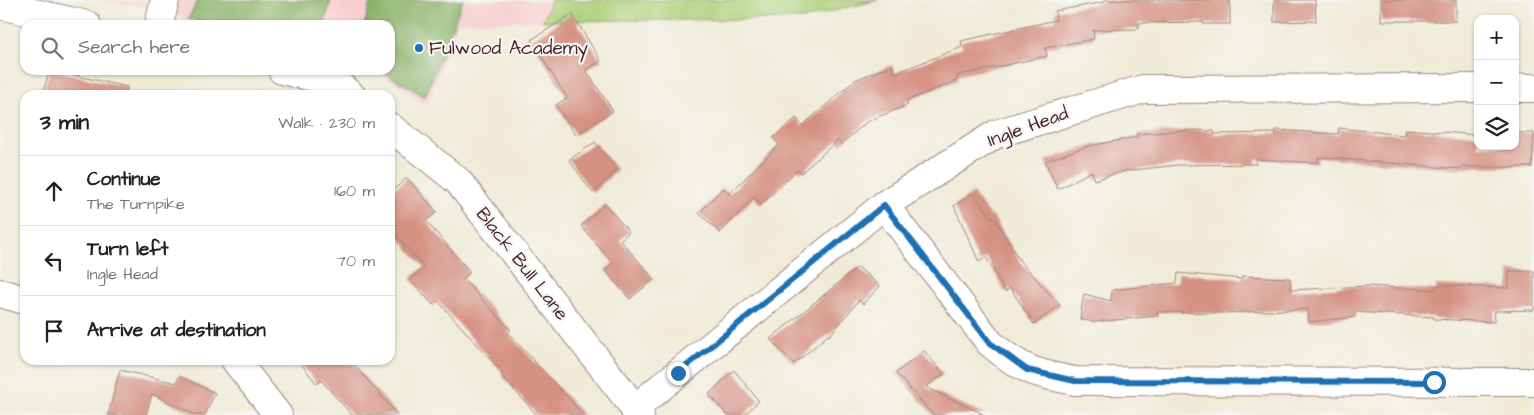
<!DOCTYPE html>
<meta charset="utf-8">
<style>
:root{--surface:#fff;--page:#f6f6f6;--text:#222;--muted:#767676;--line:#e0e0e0}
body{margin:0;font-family:"Architects Daughter",sans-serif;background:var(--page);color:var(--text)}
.controls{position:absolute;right:15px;top:15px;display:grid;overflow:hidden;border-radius:10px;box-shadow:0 1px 4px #0004}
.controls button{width:45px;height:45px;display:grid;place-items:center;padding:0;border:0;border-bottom:1px solid var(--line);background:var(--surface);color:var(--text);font:25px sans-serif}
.stop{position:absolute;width:15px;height:15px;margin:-11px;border:4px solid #1f6fb2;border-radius:50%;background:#fff}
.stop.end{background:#1f6fb2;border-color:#fff;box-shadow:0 1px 5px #0008}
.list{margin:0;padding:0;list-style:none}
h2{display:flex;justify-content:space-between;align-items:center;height:65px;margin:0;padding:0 20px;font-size:21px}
h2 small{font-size:16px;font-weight:400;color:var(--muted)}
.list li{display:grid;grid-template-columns:32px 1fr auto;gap:15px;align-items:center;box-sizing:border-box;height:70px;padding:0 20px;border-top:1px solid var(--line)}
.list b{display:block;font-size:19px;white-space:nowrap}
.list p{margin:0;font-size:16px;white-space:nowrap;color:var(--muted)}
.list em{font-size:16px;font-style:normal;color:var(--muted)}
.icon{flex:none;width:28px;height:28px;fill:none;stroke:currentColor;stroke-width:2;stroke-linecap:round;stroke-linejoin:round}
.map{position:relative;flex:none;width:1534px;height:415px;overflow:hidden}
.search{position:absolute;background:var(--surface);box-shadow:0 1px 4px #0004;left:20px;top:20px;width:375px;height:55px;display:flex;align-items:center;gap:12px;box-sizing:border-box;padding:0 18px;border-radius:15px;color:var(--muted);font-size:19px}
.panel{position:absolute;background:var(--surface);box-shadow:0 1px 4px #0004;left:20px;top:90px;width:375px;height:275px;border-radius:15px}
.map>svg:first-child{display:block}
.built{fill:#f7cfd1}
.green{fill:#afd27b;stroke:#7c7853}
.forest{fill:#8bb46b;stroke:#6a6a4b}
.building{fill:#d59182}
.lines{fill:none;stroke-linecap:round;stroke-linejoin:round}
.minor-casing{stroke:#9d8581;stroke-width:30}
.minor{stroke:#fff;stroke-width:28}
.route{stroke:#1f6fb2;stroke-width:6}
.poi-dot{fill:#1f6fb2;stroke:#f6f6f2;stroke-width:2}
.labels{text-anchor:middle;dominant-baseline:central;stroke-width:4.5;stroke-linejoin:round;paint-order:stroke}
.poi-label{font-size:19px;fill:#4a1f2b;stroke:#f6f6f2;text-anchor:start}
.street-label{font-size:19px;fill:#4a1f2b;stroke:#f6f6f2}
</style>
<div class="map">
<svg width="1534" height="415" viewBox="0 0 1534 415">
<rect width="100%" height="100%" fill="#f6f6f2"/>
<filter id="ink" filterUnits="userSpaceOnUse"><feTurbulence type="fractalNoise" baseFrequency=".02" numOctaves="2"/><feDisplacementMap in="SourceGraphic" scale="10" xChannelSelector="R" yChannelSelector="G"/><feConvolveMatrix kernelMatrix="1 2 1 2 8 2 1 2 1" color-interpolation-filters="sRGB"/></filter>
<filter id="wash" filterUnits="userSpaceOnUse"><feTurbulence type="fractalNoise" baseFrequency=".0096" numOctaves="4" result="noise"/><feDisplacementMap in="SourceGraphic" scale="20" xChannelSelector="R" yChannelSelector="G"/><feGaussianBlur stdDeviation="1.12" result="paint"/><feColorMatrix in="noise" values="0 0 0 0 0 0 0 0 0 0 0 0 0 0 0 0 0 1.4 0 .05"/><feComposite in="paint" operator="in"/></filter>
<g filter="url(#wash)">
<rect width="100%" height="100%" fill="#f0ebd7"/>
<path class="built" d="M 98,0 L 875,0 L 802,19 L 458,22 L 427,106 L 393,82 L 368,70 L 390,70 L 390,25 L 214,25 L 132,5 Z"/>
<path class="green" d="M 551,0 L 878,0 L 802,19 L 543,21 Z"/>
<g class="forest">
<path d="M 198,0 L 331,0 L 324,25 L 214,25 L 188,19 Z"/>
<path d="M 371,0 L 463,0 L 425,97 L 380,70 L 390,70 L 390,25 L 364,25 Z"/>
</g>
<g id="blocks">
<g class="building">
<path d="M 1104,0 L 1230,0 L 1230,24 L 1203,24 L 1203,22 L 1139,23 L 1139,29 L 1093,30 L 1094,39 L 1045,48 L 1047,56 L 956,76 L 958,80 L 906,101 L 908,105 L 868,121 L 841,144 L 838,140 L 801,173 L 798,169 L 761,205 L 754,197 L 720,233 L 699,213 L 723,188 L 729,194 L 779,145 L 773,138 L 796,118 L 802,126 L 855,80 L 892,65 L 895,73 L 962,47 L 961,41 L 1056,20 L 1055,11 L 1104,2 Z"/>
<path d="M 1274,0 L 1315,0 L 1316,21 L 1274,22 Z"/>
<rect x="1381" y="0" width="75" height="21"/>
<path d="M 572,14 L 601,61 L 586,70 L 613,111 L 576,135 L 556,105 L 567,98 L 531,40 Z"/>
<path d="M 50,70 L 127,87 L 126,95 L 42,95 Z"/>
<path d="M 1339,128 L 1404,135 L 1405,129 L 1478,135 L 1478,133 L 1478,146 L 1515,146 L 1515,133 L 1534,133 L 1532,167 L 1461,167 L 1461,169 L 1318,157 L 1318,163 L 1256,159 L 1256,164 L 1178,165 L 1125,171 L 1094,180 L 1092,171 L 1058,189 L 1045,161 L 1088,146 L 1137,137 L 1137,134 L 1194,130 L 1214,131 L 1214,134 L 1276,133 L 1276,130 L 1338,134 Z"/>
<path d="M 595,142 L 617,170 L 593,193 L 569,160 Z"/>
<path d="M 407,178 L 437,212 L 426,221 L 470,272 L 463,279 L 511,330 L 508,333 L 584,415 L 537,415 L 501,375 L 503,373 L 438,301 L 433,305 L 410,279 L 424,267 L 390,228 L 390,193 Z"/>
<path d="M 973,193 L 991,217 L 993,216 L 1020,261 L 1060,305 L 1034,324 L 1010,288 L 1005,292 L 986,257 L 979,262 L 954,206 Z"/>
<path d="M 605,204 L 629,232 L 620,240 L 654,279 L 630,299 L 605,270 L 613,263 L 581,226 Z"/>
<path d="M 858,267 L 880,286 L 863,304 L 859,300 L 829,336 L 828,335 L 794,364 L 770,339 Z"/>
<path d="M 1509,271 L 1534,271 L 1534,310 L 1495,311 L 1494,322 L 1434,319 L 1434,317 L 1355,312 L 1355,317 L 1309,322 L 1308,309 L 1225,313 L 1157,312 L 1158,316 L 1093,322 L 1080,319 L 1084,294 L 1111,301 L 1112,290 L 1177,283 L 1178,273 L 1242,279 L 1242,276 L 1290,278 L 1291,290 L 1368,286 L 1436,290 L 1436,285 L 1509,288 Z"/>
<path d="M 924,351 L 944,374 L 926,387 L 985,415 L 933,415 L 896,373 Z"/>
<path d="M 298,360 L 350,360 L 398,415 L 352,415 L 321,380 L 317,384 Z"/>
<path d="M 120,370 L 176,383 L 179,376 L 215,393 L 205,415 L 196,415 L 152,394 L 146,415 L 108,415 Z"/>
<path d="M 734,370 L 759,401 L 744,415 L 727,415 L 709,394 Z"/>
</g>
</g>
</g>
<g filter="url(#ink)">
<use href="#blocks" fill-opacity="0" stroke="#9d8581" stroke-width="1"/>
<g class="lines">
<defs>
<g id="minor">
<path d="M 0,5 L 87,25"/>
<path d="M 159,25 L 165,0"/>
<path d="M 282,70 L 335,82 L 351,95"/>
<path d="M 1515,88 L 1534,88"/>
<path d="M 390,127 L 458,181 L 640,415"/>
<path d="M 884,205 L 990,343 C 1020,369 1036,374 1075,381 L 1534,382"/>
<path d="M 0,293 L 25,300"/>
<path d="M 235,360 L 278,415"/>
<path d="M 634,409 L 884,205 L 996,134 L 1143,89 L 1478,88"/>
</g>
</defs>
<use href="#minor" class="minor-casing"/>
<use href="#minor" class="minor"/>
</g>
</g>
<g class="lines" filter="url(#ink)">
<path class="route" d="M 678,373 L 884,205 L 990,343 L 1027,370 L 1075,381 L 1434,382"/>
</g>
<circle class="poi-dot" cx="419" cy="48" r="5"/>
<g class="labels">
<g class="poi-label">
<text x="429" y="48">Fulwood Academy</text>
</g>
<g class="street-label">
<text transform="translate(1028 127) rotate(-20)">Ingle Head</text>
<text transform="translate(522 264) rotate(52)">Black Bull Lane</text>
</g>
</g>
</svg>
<div class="controls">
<button>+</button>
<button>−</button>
<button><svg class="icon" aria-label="layers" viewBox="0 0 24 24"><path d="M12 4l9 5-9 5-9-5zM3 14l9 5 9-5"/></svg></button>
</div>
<div class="stop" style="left:1434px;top:382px"></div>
<div class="stop end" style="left:678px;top:373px"></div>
<div class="search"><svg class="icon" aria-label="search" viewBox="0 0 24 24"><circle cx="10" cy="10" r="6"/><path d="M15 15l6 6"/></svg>Search here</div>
<section class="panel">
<h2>3 min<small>Walk · 230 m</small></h2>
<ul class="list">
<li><svg class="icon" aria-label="ahead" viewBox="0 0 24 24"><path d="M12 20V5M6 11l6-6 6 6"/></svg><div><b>Continue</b><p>The Turnpike</p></div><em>160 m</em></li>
<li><svg class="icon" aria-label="left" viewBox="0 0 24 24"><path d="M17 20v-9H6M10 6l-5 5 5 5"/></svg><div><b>Turn left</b><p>Ingle Head</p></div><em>70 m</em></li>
<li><svg class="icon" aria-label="arrive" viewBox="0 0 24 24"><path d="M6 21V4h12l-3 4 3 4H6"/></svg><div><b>Arrive at destination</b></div></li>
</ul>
</section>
</div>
